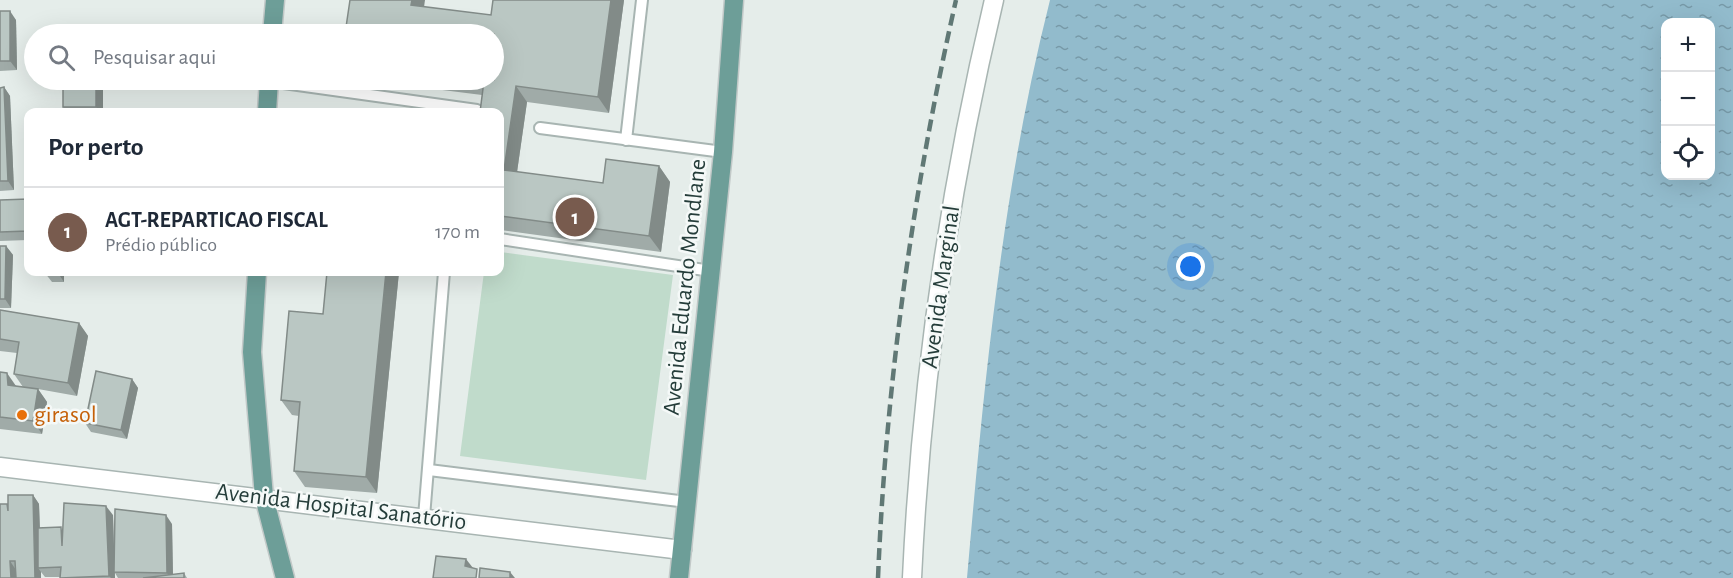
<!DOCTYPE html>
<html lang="pt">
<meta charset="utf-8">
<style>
:root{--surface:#fff;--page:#f2f2f3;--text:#1f2937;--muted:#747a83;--line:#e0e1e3;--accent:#785b4e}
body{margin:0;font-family:"Alegreya Sans",sans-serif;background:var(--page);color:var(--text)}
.controls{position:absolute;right:18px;top:18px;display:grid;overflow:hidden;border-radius:12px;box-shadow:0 6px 24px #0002}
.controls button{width:54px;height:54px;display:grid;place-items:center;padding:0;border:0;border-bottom:2px solid var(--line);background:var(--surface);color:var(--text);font:30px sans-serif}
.you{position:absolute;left:1191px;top:267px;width:21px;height:21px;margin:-15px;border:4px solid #fff;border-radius:50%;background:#1a73e8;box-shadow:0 0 0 9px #1a73e833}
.badge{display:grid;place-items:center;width:39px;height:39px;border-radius:50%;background:var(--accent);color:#fff;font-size:20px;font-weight:700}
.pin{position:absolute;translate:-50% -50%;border:3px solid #fff;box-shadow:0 2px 6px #0006}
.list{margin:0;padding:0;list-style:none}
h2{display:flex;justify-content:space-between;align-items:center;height:78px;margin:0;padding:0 24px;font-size:26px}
h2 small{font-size:20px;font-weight:400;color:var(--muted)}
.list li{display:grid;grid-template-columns:39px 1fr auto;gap:18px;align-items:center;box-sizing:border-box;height:90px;padding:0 24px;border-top:2px solid var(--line)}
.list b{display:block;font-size:22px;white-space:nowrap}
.list p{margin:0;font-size:20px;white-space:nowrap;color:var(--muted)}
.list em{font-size:20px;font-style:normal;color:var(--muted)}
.icon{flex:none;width:33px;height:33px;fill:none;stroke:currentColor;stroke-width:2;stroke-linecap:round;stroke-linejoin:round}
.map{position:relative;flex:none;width:1733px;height:578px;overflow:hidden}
.search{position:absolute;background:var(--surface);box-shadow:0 6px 24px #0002;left:24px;top:24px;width:480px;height:66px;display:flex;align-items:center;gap:15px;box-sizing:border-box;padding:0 21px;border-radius:33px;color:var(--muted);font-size:22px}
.panel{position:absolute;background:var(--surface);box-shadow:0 6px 24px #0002;left:24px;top:108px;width:480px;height:168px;border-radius:12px}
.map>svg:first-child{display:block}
.park{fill:#c0dbcb}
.water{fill:url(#water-ripples);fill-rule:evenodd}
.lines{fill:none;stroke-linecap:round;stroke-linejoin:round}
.service-casing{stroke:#a8b5b2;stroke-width:14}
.minor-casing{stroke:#a8b5b2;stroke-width:21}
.primary-casing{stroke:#c2c9c8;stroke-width:21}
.service{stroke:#fff;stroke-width:10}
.minor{stroke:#fff;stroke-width:18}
.primary{stroke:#6d9e98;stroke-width:18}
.rail{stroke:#607875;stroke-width:4.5;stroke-dasharray:12 6;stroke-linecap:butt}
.wall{fill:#a0aba8}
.shaded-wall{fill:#828b88}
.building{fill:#bac7c3;stroke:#828b88;stroke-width:1.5}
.food-dot{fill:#e8710a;stroke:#f5f9f8;stroke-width:2}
.labels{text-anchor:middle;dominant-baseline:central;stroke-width:5;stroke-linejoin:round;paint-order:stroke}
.street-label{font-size:24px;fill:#253d3a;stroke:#f5f9f8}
.food-label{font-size:24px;fill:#c56008;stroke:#f5f9f8;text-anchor:start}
</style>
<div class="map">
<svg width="1733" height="578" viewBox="0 0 1733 578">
<defs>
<pattern id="water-ripples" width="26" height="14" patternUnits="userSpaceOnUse" patternTransform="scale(1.5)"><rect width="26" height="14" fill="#92bbcc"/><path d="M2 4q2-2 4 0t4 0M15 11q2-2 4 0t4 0" fill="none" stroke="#7799a7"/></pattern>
</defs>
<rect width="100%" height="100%" fill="#e5edea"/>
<path class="park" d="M 500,252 L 673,275 L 646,480 L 460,456 L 484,272 L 500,272 Z"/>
<path class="water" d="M 1050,0 L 1733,0 L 1733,578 L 967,578 C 984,384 1002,189 1050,0 ZM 1666,22 L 1710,22 L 1710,176 L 1666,176 Z"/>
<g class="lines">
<defs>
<g id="service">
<path d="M 269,81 L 477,110"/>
<path d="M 540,128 L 723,152"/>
<path d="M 626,140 L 642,0"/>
<path d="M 500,239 L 711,271"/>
<path d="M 429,470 L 687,502"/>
<path d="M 424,517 L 444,272"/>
</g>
<g id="minor">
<path d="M 0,467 L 682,550"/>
<path d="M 912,578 C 921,384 949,189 994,0"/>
</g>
<g id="primary">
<path d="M 272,34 L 275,0"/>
<path d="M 267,112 L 269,80"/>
<path d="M 257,272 L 252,352 L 264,497 L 285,578"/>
<path d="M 679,578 L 723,152 L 734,0"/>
</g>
</defs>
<use href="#service" class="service-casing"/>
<use href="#minor" class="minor-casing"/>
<use href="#primary" class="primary-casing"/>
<use href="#service" class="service"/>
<use href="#minor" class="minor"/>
<use href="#primary" class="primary"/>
<path class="rail" d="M 878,578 C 886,383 913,190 956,0"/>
</g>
<g class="wall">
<path d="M 624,0 L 609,113 L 527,102 L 517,172 L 603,183 L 659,166 L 670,182 L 661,252 L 500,230 L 500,112 L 482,95 L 363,80 L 494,80 L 424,7 L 491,15 Z"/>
<path d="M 0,11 L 16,20 L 17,70 L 0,71 Z"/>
<path d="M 4,87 L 10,96 L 14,190 L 0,191 L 0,88 Z"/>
<path d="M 103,89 L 103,112 L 55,112 L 66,112 L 63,107 Z"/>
<path d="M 28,199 L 28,240 L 0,241 L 0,200 Z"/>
<path d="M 0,246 L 6,246 L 13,255 L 11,308 L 0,308 Z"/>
<path d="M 64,272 L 64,282 L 52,282 L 45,273 Z"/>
<path d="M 327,272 L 399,272 L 377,493 L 305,487 L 294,471 L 299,416 L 292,415 L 281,400 L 323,314 Z"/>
<path d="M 0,310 L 79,323 L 88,336 L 77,396 L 38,389 L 47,402 L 42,434 L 0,429 L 0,372 L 16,386 L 35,389 L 23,387 L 14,374 L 17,353 L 0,351 Z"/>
<path d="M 132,379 L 138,388 L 127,439 L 91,432 L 85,423 Z"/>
<path d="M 33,495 L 39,504 L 40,528 L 63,530 L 113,515 L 114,554 L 172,524 L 173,575 L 184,573 L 187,578 L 118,578 L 115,573 L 115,578 L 60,578 L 60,577 L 45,577 L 41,572 L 41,578 L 0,578 L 7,504 L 8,505 Z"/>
</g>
<g class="shaded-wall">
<path d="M 412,0 L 425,0 L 422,21 L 411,5 Z"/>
<path d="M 611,0 L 624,0 L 609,113 L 598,97 Z"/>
<path d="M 10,11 L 16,20 L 17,70 L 10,61 Z"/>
<path d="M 96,80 L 103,89 L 103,112 L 100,112 L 96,107 Z"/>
<path d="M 516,86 L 527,102 L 515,186 L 504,170 Z"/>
<path d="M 4,87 L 10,96 L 14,190 L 8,181 Z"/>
<path d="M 659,166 L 670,182 L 661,252 L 649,236 Z"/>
<path d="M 6,246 L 13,255 L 11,308 L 5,299 Z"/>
<path d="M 58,272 L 64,272 L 64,282 L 58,273 Z"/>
<path d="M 386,272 L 399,272 L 377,493 L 366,477 Z"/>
<path d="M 79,323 L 88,336 L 77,396 L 68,383 Z"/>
<path d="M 7,373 L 16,386 L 8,385 Z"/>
<path d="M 132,379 L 138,388 L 127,439 L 121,430 Z"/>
<path d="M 38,389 L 47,402 L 42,434 L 33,421 Z"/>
<path d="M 33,495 L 39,504 L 41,568 L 38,568 L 41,572 L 41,578 L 35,578 Z"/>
<path d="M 106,506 L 113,515 L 115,578 L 111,578 L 109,576 Z"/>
<path d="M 166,515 L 172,524 L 173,578 L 170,578 L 167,573 Z"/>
<path d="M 466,559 L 473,568 L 465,566 Z"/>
<path d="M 10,561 L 16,570 L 17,578 L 11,578 Z"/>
<path d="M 510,572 L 515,578 L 510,578 Z"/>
</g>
<g class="building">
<path d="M 350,0 L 412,0 L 411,5 L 491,15 L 493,0 L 611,0 L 598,97 L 516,86 L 504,170 L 603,183 L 606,159 L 659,166 L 649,236 L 500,216 L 500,112 L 480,112 L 484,81 L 473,80 L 494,80 L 494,34 L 345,34 Z"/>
<rect x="0" y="11" width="10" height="50"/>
<rect x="63" y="80" width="33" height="27"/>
<path d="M 4,87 L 8,181 L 0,181 L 0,88 Z"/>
<path d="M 28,199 L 28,231 L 0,232 L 0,200 Z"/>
<path d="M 0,246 L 6,246 L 5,299 L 0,299 Z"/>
<rect x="45" y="272" width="13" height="1"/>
<path d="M 327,272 L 386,272 L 366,477 L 294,471 L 300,402 L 281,400 L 289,311 L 323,314 Z"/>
<path d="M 0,310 L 79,323 L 68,383 L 14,374 L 19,342 L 0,339 Z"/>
<path d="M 96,371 L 132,379 L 121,430 L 85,423 Z"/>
<path d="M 0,372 L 7,373 L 8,385 L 38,389 L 33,421 L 0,417 Z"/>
<path d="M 8,495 L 33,495 L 35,578 L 16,578 L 15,561 L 10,561 L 11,578 L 0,578 L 0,504 L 7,504 L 8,511 Z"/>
<path d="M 64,503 L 106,506 L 109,576 L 60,578 L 61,567 L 38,568 L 38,528 L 61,527 L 62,546 Z"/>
<path d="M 115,509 L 166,515 L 167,573 L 114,572 Z"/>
<path d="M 436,556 L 466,559 L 465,566 L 477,569 L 476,578 L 433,578 Z"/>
<path d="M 480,568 L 510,572 L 510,578 L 479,578 Z"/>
<path d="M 184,573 L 184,578 L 143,578 Z"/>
</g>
<circle class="food-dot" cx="22" cy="415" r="6"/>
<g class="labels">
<g class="street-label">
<text transform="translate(685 287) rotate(-84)">Avenida Eduardo Mondlane</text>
<text transform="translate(941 287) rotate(-82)">Avenida Marginal</text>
<text transform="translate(341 507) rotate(7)">Avenida Hospital Sanatório</text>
</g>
<g class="food-label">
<text x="34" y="415">girasol</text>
</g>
</g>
</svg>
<div class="controls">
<button>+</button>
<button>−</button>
<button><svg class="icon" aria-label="locate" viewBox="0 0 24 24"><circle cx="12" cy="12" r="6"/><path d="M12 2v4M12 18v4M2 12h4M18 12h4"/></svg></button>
</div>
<div class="you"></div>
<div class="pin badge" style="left:575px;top:217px">1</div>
<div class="search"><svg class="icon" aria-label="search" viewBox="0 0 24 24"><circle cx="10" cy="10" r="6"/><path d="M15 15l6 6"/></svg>Pesquisar aqui</div>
<section class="panel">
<h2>Por perto<small></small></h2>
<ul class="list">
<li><span class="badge">1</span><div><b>AGT-REPARTICAO FISCAL</b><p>Prédio público</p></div><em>170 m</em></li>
</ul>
</section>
</div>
